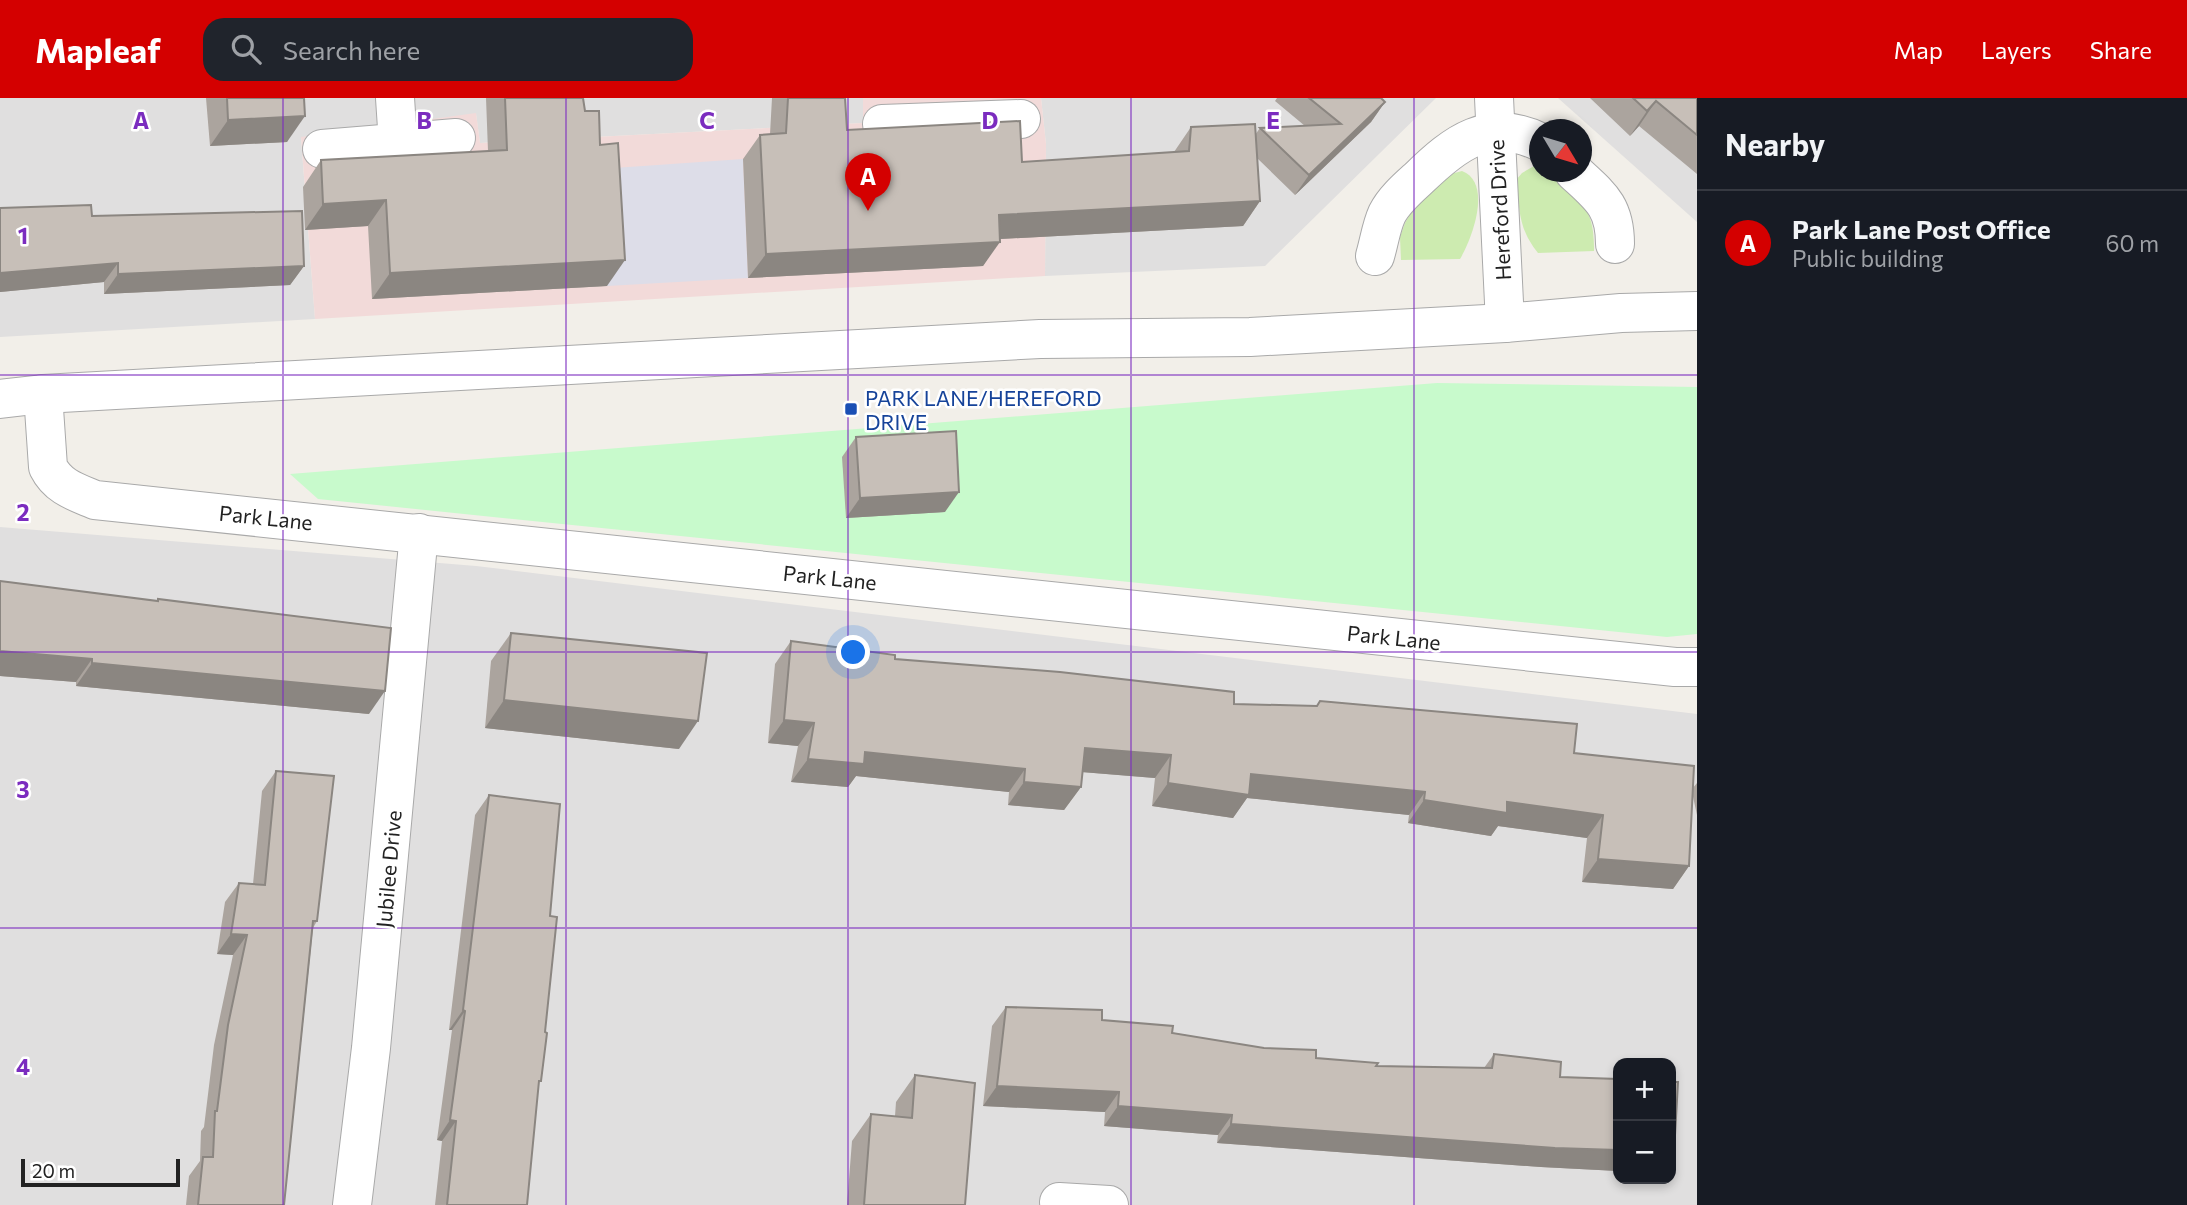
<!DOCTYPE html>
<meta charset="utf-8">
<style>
:root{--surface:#171b24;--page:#20242c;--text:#f1f3f6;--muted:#9ea1a6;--line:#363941;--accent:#d40000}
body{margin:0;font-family:Commissioner,sans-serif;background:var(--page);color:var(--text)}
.controls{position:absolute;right:21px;bottom:21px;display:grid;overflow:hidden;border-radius:14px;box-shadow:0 4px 10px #0003}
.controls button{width:63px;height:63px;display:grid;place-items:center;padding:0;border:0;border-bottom:2px solid var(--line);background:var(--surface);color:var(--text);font:35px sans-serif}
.compass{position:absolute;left:1529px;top:21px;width:63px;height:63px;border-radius:50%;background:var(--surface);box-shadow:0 4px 10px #0003;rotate:128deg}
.scale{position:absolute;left:21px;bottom:18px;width:159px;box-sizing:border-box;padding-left:7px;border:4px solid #222;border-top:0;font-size:19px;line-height:24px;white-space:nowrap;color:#222;-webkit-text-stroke:5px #fff;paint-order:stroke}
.you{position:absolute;left:854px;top:555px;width:24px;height:24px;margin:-18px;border:5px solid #fff;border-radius:50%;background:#1a73e8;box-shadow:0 0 0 10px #1a73e833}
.badge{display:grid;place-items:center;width:46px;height:46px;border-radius:50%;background:var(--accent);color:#fff;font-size:23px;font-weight:700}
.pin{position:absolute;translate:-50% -58px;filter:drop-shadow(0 2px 4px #0008)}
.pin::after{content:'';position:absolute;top:37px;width:24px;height:21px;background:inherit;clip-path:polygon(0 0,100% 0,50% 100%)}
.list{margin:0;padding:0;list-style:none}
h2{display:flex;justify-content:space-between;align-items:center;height:91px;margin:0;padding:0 28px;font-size:30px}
h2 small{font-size:23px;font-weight:400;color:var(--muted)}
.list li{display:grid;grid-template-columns:46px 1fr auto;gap:21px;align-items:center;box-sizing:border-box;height:105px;padding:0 28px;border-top:2px solid var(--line)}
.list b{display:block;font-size:26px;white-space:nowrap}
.list p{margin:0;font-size:23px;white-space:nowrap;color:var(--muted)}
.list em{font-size:23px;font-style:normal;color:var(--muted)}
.icon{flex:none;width:38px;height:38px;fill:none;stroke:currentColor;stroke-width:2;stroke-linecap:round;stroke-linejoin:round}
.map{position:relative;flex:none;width:1697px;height:1107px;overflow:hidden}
header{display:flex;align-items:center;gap:42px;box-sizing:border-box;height:98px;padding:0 35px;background:var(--accent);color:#fff}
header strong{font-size:33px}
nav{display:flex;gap:38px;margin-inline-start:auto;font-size:24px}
.search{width:490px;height:63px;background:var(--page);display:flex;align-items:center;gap:18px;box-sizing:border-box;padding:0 24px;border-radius:21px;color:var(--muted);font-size:26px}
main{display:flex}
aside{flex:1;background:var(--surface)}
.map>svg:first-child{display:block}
.residential{fill:#e0dfdf;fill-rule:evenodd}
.commercial{fill:#f2dad9}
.grass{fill:#cdebb0}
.park{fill:#c8facc}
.plaza{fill:#dddde8}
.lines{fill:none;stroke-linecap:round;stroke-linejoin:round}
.minor-casing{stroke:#a9a9a9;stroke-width:40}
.minor{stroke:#fff;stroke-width:38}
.wall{fill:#aba49e}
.shaded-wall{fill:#8b8681}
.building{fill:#c7bfb8;stroke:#8b8681;stroke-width:2}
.grid{fill:none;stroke:#7b2cbf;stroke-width:2;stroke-opacity:0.55}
.transit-dot{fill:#1a4fb4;stroke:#fff;stroke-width:2.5}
.labels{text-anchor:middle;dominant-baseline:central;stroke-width:5;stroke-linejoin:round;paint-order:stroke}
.street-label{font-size:21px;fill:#222;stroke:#fff}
.transit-label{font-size:21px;fill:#164399;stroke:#fff;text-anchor:start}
.grid-label{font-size:23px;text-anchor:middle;font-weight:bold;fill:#7b2cbf;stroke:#fff;stroke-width:5;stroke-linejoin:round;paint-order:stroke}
</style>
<header>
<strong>Mapleaf</strong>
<div class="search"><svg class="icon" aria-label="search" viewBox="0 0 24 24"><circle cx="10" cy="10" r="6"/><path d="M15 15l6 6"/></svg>Search here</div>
<nav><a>Map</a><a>Layers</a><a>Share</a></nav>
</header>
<main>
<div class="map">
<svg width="1697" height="1107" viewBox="0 0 1697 1107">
<rect width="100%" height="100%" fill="#f2efe9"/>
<g class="residential">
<path d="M 0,0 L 863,0 L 863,25 L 480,45 L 476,16 L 301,40 L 315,221 L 0,239 Z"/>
<path d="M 1041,0 L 1436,0 L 1265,168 L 1045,178 L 1046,46 Z"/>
<path d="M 1558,0 L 1697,0 L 1697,124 Z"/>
<path d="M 0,429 L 476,468 L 1697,616 L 1697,1107 L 0,1107 ZM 1618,965 L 1671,965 L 1671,1081 L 1618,1081 Z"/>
</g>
<path class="commercial" d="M 863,0 L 1041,0 L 1046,46 L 1045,178 L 315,221 L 301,39 L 476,15 L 480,45 L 863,25 Z"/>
<g class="grass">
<path d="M 1534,68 L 1539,70 L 1540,74 L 1545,74 C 1578,101 1595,106 1594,153 L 1538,155 C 1518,130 1520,113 1516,82 L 1522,75 Z"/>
<path d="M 1462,73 C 1493,85 1472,141 1460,161 L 1401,162 L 1400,139 L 1405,125 L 1410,116 L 1447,77 Z"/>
</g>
<path class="park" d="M 1437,285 L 1697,289 L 1697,536 L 1667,539 L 318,401 L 290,376 Z"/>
<path class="plaza" d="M 743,61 L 748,180 L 607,188 L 600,71 Z"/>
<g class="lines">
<defs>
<g id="minor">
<path d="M 395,0 L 398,45"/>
<path d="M 1494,0 L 1505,225"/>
<path d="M 882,26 L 1021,21"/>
<path d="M 322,51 L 456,40"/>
<path d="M 1574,74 C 1600,98 1615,108 1615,146"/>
<path d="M 1375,158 C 1379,145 1381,129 1387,116 C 1394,102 1408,90 1419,80 C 1455,45 1488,19 1540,44"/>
<path d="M 43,296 L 48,369 C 58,389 76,394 95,402 L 1675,569 L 1697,569"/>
<path d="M 0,301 L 43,296 L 1040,241 L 1250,239 L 1505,225 L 1621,215 L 1697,213"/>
<path d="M 1059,1104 L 1109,1107"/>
<path d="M 352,1107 L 371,950 L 419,435"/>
</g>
</defs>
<use href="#minor" class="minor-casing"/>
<use href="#minor" class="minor"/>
</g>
<g class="wall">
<path d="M 206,0 L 304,0 L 287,44 L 210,48 Z"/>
<path d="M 486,0 L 583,0 L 607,188 L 372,201 L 368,128 L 305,132 L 303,89 L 321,62 L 488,53 Z"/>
<path d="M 772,0 L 845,0 L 847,32 L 1022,64 L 1174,54 L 1191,29 L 1255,37 L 1260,30 L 1305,28 L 1275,3 L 1277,0 L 1381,0 L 1385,4 L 1371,24 L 1295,97 L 1257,60 L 1260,103 L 1243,128 L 1000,141 L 983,168 L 748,180 L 743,61 L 760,37 L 770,36 Z"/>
<path d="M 1590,0 L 1697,0 L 1697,76 L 1639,28 L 1630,38 Z"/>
<path d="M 0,110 L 92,118 L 304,168 L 290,187 L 104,196 L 104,184 L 0,194 Z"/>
<path d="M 856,339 L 945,414 L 846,420 L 842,359 Z"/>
<path d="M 0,483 L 157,503 L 158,501 L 369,616 L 76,588 L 76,584 L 0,578 Z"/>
<path d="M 511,535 L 679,651 L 485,630 L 491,563 Z"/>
<path d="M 791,543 L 895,561 L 1234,606 L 1316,608 L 1320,603 L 1574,655 L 1692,691 L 1697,685 L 1697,717 L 1692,694 L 1689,768 L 1673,791 L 1582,784 L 1587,740 L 1498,728 L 1491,738 L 1408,725 L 1409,717 L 1247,700 L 1233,720 L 1152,708 L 1155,680 L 1082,674 L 1081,689 L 1064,712 L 1008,707 L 1009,694 L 856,678 L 848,689 L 791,684 L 798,648 L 768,645 L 775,566 Z"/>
<path d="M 276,673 L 317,823 L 313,830 L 284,1107 L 186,1107 L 189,1078 L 200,1063 L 201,1033 L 204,1029 L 214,947 L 233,857 L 217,856 L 225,804 L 239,785 L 253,786 L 262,693 Z"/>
<path d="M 489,697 L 550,818 L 538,986 L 527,1107 L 435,1107 L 442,1043 L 437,1042 L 452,932 L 449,932 L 475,717 Z"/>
<path d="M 1006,909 L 1102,922 L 1316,960 L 1376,968 L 1484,970 L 1494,956 L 1560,979 L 1618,981 L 1618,1073 L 1541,1069 L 1217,1045 L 1218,1037 L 1104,1028 L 1105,1014 L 983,1008 L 992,928 Z"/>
<path d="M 915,977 L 965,1107 L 847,1107 L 852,1043 L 871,1016 L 895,1018 L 896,1004 Z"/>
</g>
<g class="shaded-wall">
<path d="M 1656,3 L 1639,28 L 1630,38 L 1647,13 Z"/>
<path d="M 1385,4 L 1371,24 L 1295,97 L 1309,77 Z"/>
<path d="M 305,18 L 287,44 L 210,48 L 228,22 Z"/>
<path d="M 386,102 L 368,128 L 305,132 L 323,106 Z"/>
<path d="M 1260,103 L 1243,128 L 982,142 L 999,117 Z"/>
<path d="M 1000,144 L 983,168 L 748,180 L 766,156 Z"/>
<path d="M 625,162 L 607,188 L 372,201 L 390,175 Z"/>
<path d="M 118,165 L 104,184 L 0,194 L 0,175 Z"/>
<path d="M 304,168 L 290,187 L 104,196 L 118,176 Z"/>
<path d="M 959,394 L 945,414 L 846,420 L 860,400 Z"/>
<path d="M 0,553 L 92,561 L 76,584 L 0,578 Z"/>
<path d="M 92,565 L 385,593 L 369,616 L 76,588 Z"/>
<path d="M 504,602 L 698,623 L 679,651 L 485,630 Z"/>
<path d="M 784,622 L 814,625 L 798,648 L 768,645 Z"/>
<path d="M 1085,650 L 1171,657 L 1155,680 L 1069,673 Z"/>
<path d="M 865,654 L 1025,671 L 1009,694 L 856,678 L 848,689 L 791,684 L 808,661 Z"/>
<path d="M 1251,676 L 1425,694 L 1409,717 L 1247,700 L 1233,720 L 1152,708 L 1168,685 Z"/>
<path d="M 1024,684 L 1081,689 L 1064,712 L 1008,707 Z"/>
<path d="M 1424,702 L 1507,704 L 1603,717 L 1587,740 L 1498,728 L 1491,738 L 1408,725 Z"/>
<path d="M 1598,761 L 1689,768 L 1673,791 L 1582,784 Z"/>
<path d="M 231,836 L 247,837 L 233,857 L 217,856 Z"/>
<path d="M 463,912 L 465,913 L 452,932 L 449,932 Z"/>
<path d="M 997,988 L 1119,994 L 1105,1014 L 983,1008 Z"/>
<path d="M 1118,1008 L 1232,1017 L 1218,1037 L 1104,1028 Z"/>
<path d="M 450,1022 L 456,1023 L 442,1043 L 437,1042 Z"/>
<path d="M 1231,1026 L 1618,1052 L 1618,1073 L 1541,1069 L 1217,1045 Z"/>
</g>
<g class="building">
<path d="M 227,0 L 304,0 L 305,18 L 228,22 Z"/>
<path d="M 505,0 L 583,0 L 585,13 L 599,13 L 600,47 L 618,45 L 625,162 L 390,175 L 386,102 L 323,106 L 321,62 L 507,52 Z"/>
<path d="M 788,0 L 845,0 L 847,32 L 1020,23 L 1022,64 L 1189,53 L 1191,29 L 1255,26 L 1260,103 L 999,117 L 1000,144 L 766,156 L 760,37 L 786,35 Z"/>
<path d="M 1309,0 L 1381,0 L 1385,4 L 1309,77 L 1260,30 L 1341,26 Z"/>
<path d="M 1633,0 L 1697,0 L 1697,37 L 1656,3 L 1647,13 Z"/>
<path d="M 91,107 L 92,118 L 302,113 L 304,168 L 118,176 L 118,165 L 0,175 L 0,110 Z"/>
<path d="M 956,333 L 959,394 L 860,400 L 856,339 Z"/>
<path d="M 0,483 L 158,503 L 158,501 L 391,530 L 385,593 L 92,565 L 92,561 L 0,553 Z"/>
<path d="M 511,535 L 707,555 L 698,623 L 504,602 Z"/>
<path d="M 791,543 L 895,557 L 895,561 L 1060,574 L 1234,594 L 1234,606 L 1317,608 L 1320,603 L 1577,626 L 1574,655 L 1694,668 L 1689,768 L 1598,761 L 1603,717 L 1507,704 L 1507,715 L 1424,702 L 1425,694 L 1251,676 L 1249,697 L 1168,685 L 1171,657 L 1085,650 L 1081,689 L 1024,684 L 1025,671 L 865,654 L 864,666 L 808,661 L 814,625 L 784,622 Z"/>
<path d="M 276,673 L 334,678 L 317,823 L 313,823 L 284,1107 L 198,1107 L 203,1059 L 213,1059 L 215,1013 L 217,1013 L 228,927 L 247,837 L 231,836 L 239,785 L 265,787 Z"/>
<path d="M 489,697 L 560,706 L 550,818 L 557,819 L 545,934 L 547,935 L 541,983 L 539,983 L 527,1107 L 447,1107 L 456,1023 L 450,1022 L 465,913 L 463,912 Z"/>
<path d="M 1006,909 L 1102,912 L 1102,922 L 1173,928 L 1172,935 L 1264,950 L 1316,952 L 1316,960 L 1378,965 L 1376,968 L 1492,970 L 1494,956 L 1561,964 L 1560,979 L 1618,981 L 1618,1052 L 1555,1050 L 1231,1026 L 1232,1017 L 1118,1008 L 1119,994 L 997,988 Z"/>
<path d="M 915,977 L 975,985 L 965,1107 L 864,1107 L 871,1016 L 912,1020 Z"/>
<path d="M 1671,984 L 1678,984 L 1674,1055 L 1671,1055 Z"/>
</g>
<path class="grid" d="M 283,0 L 283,1107M 566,0 L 566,1107M 848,0 L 848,1107M 1131,0 L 1131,1107M 1414,0 L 1414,1107M 0,277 L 1697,277M 0,554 L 1697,554M 0,830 L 1697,830"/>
<rect class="transit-dot" x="844" y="304" width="14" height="14" rx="3.5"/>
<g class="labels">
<g class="street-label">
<text transform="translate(1499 112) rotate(-93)">Hereford Drive</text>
<text transform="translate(266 419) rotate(6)">Park Lane</text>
<text transform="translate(830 479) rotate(6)">Park Lane</text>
<text transform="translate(1394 539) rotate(6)">Park Lane</text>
<text transform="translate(388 771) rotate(-85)">Jubilee Drive</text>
</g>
<g class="transit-label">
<text x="865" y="299">PARK LANE/HEREFORD<tspan x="865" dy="24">DRIVE</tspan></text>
</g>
</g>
<g class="grid-label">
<text x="141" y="31">A</text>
<text x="424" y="31">B</text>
<text x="707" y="31">C</text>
<text x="990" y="31">D</text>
<text x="1273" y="31">E</text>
<text x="23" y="146">1</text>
<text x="23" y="423">2</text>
<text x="23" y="700">3</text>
<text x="23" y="977">4</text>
</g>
</svg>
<div class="controls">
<button>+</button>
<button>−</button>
</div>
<svg class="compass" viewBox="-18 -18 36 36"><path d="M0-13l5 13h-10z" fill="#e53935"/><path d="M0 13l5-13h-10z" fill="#9ea1a6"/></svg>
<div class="scale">20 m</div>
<div class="you"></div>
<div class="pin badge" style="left:868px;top:113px">A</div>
</div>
<aside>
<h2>Nearby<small></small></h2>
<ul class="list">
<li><span class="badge">A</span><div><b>Park Lane Post Office</b><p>Public building</p></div><em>60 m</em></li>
</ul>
</aside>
</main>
